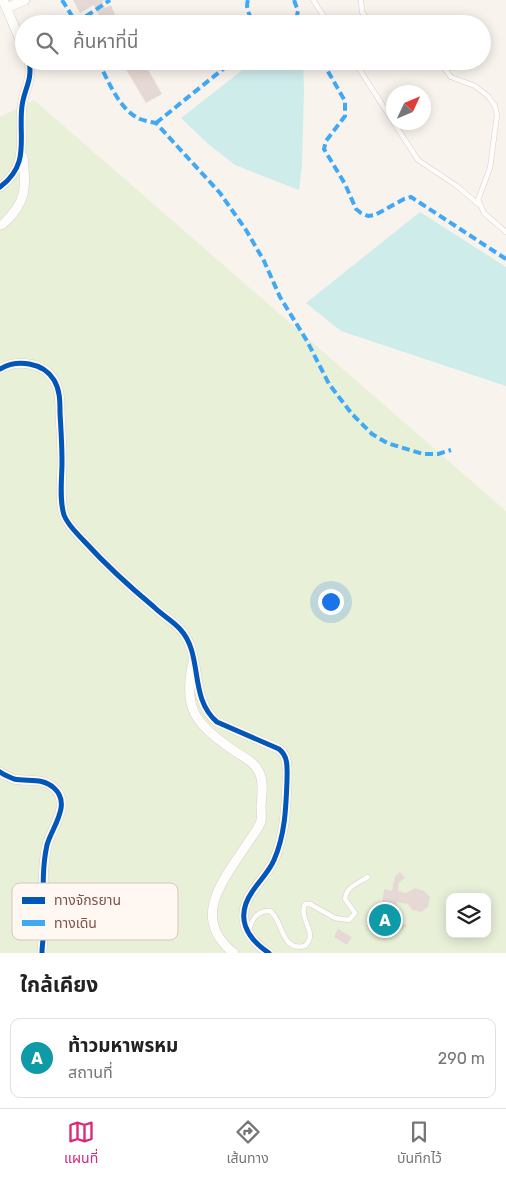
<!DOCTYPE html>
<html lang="th">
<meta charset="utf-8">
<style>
:root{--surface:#fff;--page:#f6f6f6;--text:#222;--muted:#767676;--line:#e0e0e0;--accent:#db2777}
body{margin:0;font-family:Rubik,"Noto Sans Thai",sans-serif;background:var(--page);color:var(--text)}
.controls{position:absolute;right:15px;bottom:15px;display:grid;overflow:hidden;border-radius:10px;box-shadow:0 2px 12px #0003}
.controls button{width:45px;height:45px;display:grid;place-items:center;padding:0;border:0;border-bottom:1px solid var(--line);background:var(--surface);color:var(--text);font:25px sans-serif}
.compass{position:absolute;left:386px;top:85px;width:45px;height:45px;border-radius:50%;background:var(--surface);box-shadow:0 2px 12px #0003;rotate:46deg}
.you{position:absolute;left:330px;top:601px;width:18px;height:18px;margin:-12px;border:4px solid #fff;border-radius:50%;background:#1a73e8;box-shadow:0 0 0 8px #1a73e833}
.badge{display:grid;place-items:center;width:32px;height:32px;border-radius:50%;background:var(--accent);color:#fff;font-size:16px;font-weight:700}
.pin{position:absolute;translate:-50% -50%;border:2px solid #fff;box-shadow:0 1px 5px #0006}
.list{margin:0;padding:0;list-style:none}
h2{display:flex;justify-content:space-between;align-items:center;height:65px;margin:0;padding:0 20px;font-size:21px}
h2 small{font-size:16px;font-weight:400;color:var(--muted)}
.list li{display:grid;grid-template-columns:32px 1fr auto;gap:15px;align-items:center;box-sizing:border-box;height:80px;margin:0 10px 10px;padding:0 10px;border:1px solid var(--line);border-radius:10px}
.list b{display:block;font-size:19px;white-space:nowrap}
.list p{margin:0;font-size:16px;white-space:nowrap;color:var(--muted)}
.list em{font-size:16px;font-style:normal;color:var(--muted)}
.icon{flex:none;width:28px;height:28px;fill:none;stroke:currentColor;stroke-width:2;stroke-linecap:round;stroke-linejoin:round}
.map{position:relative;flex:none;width:506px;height:953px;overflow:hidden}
.search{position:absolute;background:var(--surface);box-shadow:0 2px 12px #0003;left:15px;right:15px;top:15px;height:55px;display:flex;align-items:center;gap:12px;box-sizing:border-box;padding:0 18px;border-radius:28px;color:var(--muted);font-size:19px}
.sheet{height:155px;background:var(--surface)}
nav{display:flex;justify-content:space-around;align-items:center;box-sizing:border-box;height:70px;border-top:1px solid var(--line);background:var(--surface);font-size:14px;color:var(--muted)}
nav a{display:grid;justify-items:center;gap:2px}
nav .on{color:var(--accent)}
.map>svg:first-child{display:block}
.green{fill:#e9f0d8;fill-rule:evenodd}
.water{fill:#ceecea}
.building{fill:#e6d9d5}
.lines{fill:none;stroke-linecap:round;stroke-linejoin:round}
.service-casing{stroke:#d8ceca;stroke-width:5.5}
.minor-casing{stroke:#d8ceca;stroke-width:10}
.service{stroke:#fefdfc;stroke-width:4.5}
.minor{stroke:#fefdfc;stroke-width:9}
.quiet{stroke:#3fa9f5;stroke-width:4;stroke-dasharray:8 4;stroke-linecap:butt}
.cycleway-casing{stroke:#fff7f1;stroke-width:8}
.cycleway{stroke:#0057b8;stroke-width:5}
.key{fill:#fff7f1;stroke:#d7c6bf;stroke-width:1}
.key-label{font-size:14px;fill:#7b544a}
</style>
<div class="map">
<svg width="506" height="953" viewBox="0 0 506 953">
<rect width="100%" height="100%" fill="#f9f3ee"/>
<path class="green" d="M 34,100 L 506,511 L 506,953 L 0,953 L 0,117 ZM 450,897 L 487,897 L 487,934 L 450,934 Z"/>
<g class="water">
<path d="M 254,61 L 270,61 L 273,66 L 278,61 L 303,61 L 304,88 L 302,165 L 299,190 L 235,165 L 207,143 L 181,118 Z"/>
<path d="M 420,212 L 506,267 L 506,386 L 341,331 L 306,303 Z"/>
</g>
<g class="building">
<path d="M 73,0 L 105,0 L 102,1 L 105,8 L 111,5 L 119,24 L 106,24 L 103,16 L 100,17 L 94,5 L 80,13 Z"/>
<path d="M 121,61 L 143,61 L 162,94 L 146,103 Z"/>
<path d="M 400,872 L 405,878 L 399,882 L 398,891 L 406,893 L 415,888 L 424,891 L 430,897 L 428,907 L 421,912 L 412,910 L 408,904 L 397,902 L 397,906 L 382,905 L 384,889 L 392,891 L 395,876 Z"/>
<path d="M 382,909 L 407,926 L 394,935 L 393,933 L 380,937 L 379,933 L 374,934 L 369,915 L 381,912 Z"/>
<path d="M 338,929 L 352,937 L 347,945 L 334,937 Z"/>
</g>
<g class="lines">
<defs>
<g id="service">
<path d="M 313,0 L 329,24"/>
<path d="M 361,0 L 362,12 L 371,24"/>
<path d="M 354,61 L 418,160 L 457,186 L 478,204"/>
<path d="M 439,61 L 451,77 L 475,86 L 488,96 L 495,106 L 497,115 L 490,168 L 478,200 L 484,213 L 506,232"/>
<path d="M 249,932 C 251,920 257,910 270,911 C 283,919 280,952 305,946 C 319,932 298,920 305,904 L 310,904 L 335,918 L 349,920 L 355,913 L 345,899 C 346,887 358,883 368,877"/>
</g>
<g id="minor">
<path d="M 3,0 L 24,49"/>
<path d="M 6,8 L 25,0"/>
<path d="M 0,187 C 31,164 18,138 22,106 C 24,89 33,80 29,61"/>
<path d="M 0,225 L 3,224 C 27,202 26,188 23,157"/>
<path d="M 0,369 C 17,359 43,362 54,380 C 60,390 60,401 60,413 C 61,429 62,446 62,462 C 62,479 59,499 64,515 C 68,526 78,534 85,542 C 106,565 130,587 154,607 C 162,615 173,621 180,629 C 204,655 188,697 217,722 L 279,749 C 289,757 287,769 287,781 C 286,808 285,835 274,860 C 269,872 259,881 252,892 C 235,917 246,938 269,953"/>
<path d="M 193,662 C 182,709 196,724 233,750 C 243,757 254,761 259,772 C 264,781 262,796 261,806 C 261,811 262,816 261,821 C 259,828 253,835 249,841 C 226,877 188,917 234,953"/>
<path d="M 0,772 C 4,775 9,777 14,779 C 28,782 42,777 54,788 C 72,804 52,827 47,845 C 41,872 44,899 44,926 C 44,935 42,944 42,953"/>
</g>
</defs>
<use href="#service" class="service-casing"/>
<use href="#minor" class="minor-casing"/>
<use href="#service" class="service"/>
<use href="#minor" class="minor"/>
<g class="quiet">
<path d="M 62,0 L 77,24"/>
<path d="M 248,0 C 245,8 250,18 256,24"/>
<path d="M 294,0 L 298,11 L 295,24"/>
<path d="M 76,23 L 110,0"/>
<path d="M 98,61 C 108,80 119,110 140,119 C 145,121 151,122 156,123 L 220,193 L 246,230 L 264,261 L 280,297 L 307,341 L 329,384 L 352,414 L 372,434 L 387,443 L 423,454 L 438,454 L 451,450"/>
<path d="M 322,61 L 345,101 L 345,116 L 326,141 L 324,149 L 345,184 L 356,209 L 361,213 L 368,216 L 375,215 L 404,199 L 411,197 L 506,259"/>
<path d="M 156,123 L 233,61"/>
</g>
<defs>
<g id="cycleway">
<path d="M 0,187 C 31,164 18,138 22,106 C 24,89 33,80 29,61"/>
<path d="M 0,369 C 17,359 43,362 54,380 C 60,390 60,401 60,413 C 61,429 62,446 62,462 C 62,479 59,499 64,515 C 68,526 78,534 85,542 C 106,565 130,587 154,607 C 162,615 173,621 180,629 C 204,655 188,697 217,722 L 279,749 C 289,757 287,769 287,781 C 286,808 285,835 274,860 C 269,872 259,881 252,892 C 235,917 246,938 269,953"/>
<path d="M 0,772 C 4,775 9,777 14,779 C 28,782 42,777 54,788 C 72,804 52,827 47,845 C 41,872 44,899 44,926 C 44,935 42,944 42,953"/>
</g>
</defs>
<use href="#cycleway" class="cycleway-casing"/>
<use href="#cycleway" class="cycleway"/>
</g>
<rect x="12" y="883" width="166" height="57" rx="8" class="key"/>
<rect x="22" y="897" width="23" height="7" fill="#0057b8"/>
<rect x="22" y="920" width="23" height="6" fill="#3fa9f5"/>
<g class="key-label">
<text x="54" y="905">ทางจักรยาน</text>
<text x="54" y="928">ทางเดิน</text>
</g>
</svg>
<div class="controls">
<button><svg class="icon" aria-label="layers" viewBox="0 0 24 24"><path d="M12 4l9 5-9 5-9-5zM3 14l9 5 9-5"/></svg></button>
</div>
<svg class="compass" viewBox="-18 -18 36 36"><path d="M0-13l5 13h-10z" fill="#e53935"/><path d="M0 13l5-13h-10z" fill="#767676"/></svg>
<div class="you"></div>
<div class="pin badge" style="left:385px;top:920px;background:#0f9aa8">A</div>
<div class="search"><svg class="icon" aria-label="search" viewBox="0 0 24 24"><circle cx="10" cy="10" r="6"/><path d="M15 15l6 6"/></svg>ค้นหาที่นี่</div>
</div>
<section class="sheet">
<h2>ใกล้เคียง<small></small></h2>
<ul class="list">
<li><span class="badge" style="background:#0f9aa8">A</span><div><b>ท้าวมหาพรหม</b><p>สถานที่</p></div><em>290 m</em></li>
</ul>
</section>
<nav>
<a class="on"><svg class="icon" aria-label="map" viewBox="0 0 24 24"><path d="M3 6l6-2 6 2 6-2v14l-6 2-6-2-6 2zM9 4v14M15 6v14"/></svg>แผนที่</a>
<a><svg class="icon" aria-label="directions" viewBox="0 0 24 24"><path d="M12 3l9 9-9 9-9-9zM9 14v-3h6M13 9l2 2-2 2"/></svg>เส้นทาง</a>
<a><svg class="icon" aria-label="saved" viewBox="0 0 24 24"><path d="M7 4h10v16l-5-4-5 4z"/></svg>บันทึกไว้</a>
</nav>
